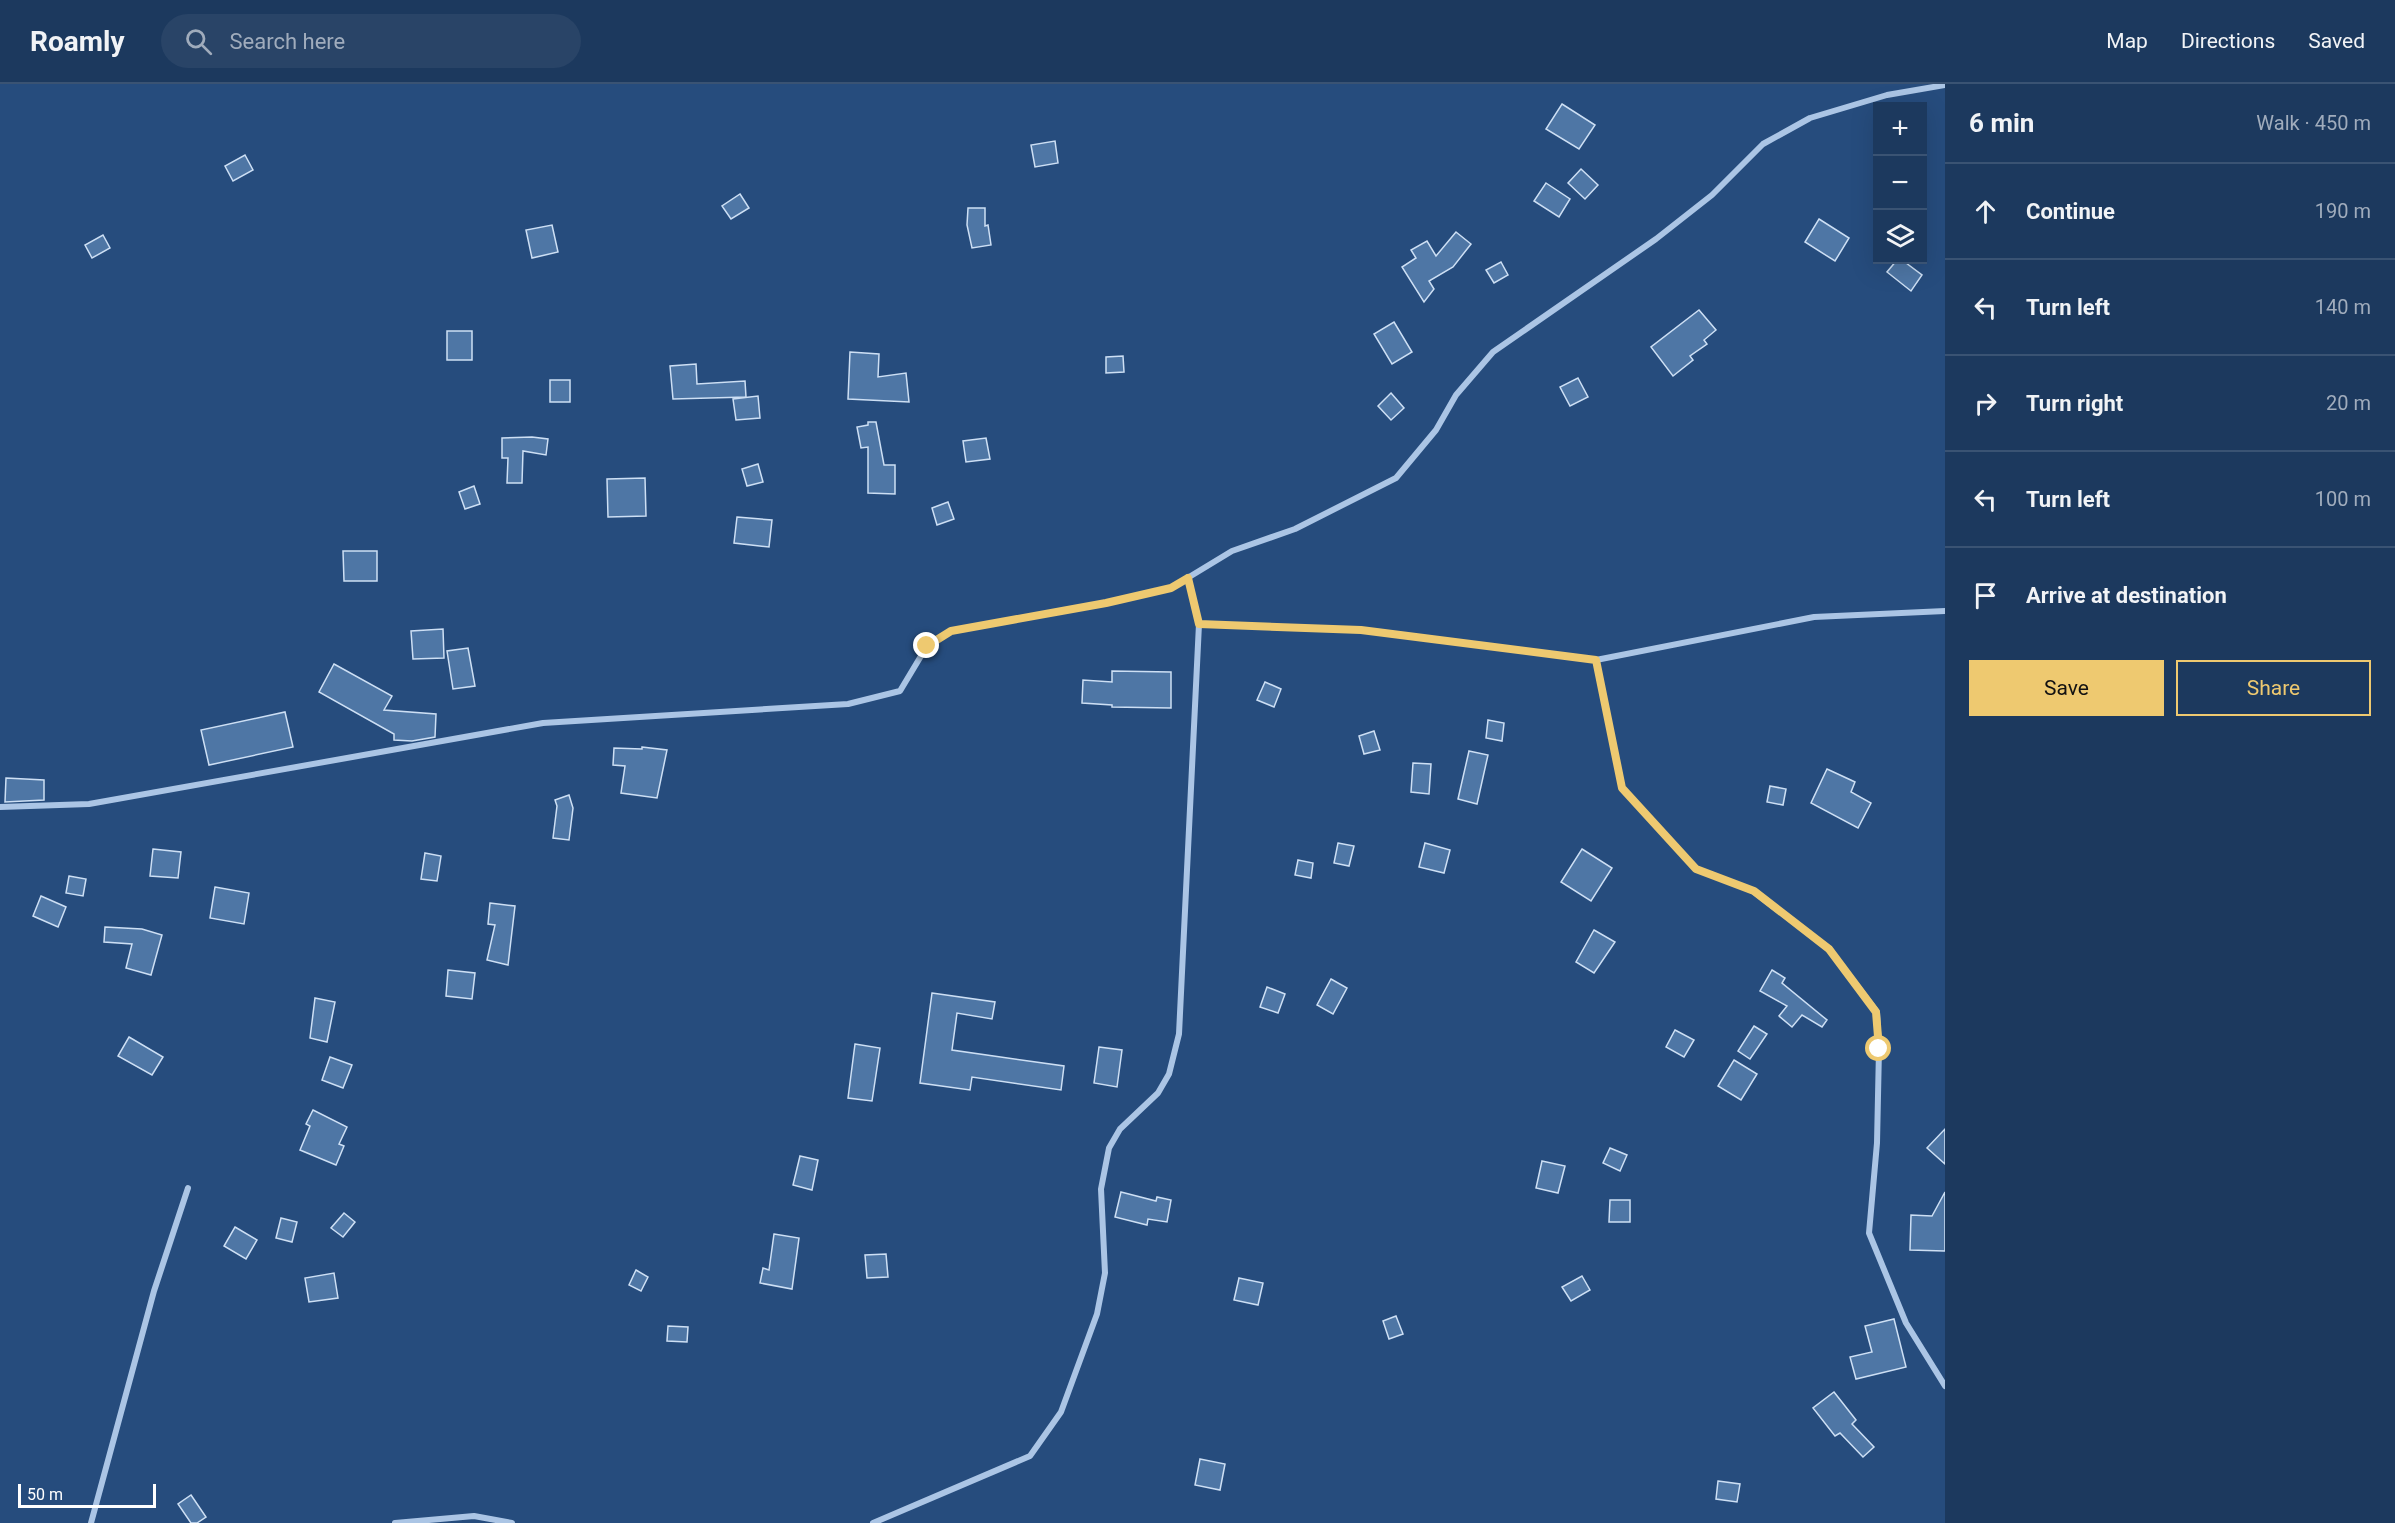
<!DOCTYPE html>
<meta charset="utf-8">
<style>
:root{--surface:#1c395e;--page:#294467;--text:#f1f3f6;--muted:#a0acbc;--line:#3a5373;--accent:#eec970}
body{margin:0;font-family:Roboto,sans-serif;background:var(--page);color:var(--text)}
.controls{position:absolute;right:18px;top:18px;display:grid;overflow:hidden;border-radius:0px;box-shadow:0 6px 24px #0002}
.controls button{width:54px;height:54px;display:grid;place-items:center;padding:0;border:0;border-bottom:2px solid var(--line);background:var(--surface);color:var(--text);font:30px sans-serif}
.scale{position:absolute;left:18px;bottom:15px;width:138px;box-sizing:border-box;padding-left:6px;border:3px solid #fff;border-top:0;font-size:16px;line-height:21px;white-space:nowrap;color:#fff;-webkit-text-stroke:4px #264c7d;paint-order:stroke}
.stop{position:absolute;width:18px;height:18px;margin:-14px;border:4px solid #eec970;border-radius:50%;background:#fff}
.stop.end{background:#eec970;border-color:#fff;box-shadow:0 2px 6px #0008}
.list{margin:0;padding:0;list-style:none}
h2{display:flex;justify-content:space-between;align-items:center;height:78px;margin:0;padding:0 24px;font-size:26px}
h2 small{font-size:20px;font-weight:400;color:var(--muted)}
.list li{display:grid;grid-template-columns:39px 1fr auto;gap:18px;align-items:center;box-sizing:border-box;height:96px;padding:0 24px;border-top:2px solid var(--line)}
.list b{display:block;font-size:22px;white-space:nowrap}
.list em{font-size:20px;font-style:normal;color:var(--muted)}
.actions{display:flex;gap:12px;padding:18px 24px}
.actions a{flex:1;padding:14px 0;border:2px solid var(--accent);border-radius:0px;text-align:center;font-size:21px;color:var(--accent)}
.actions .main{background:var(--accent);color:#111}
.icon{flex:none;width:33px;height:33px;fill:none;stroke:currentColor;stroke-width:2;stroke-linecap:round;stroke-linejoin:round}
.map{position:relative;flex:none;width:1945px;height:1439px;overflow:hidden}
header{display:flex;align-items:center;gap:36px;box-sizing:border-box;height:84px;padding:0 30px;background:var(--surface);border-bottom:2px solid var(--line)}
header strong{font-size:28px}
nav{display:flex;gap:33px;margin-inline-start:auto;font-size:21px}
.search{width:420px;height:54px;background:var(--page);display:flex;align-items:center;gap:15px;box-sizing:border-box;padding:0 21px;border-radius:33px;color:var(--muted);font-size:22px}
main{display:flex}
aside{flex:1;background:var(--surface)}
.map>svg:first-child{display:block}
.building{fill:#4e76a5;stroke:#cddff4;stroke-width:1.5}
.lines{fill:none;stroke-linecap:round;stroke-linejoin:round}
.street{stroke:#abc5e5;stroke-width:6}
.route{stroke:#eec970;stroke-width:8}
</style>
<header>
<strong>Roamly</strong>
<div class="search"><svg class="icon" aria-label="search" viewBox="0 0 24 24"><circle cx="10" cy="10" r="6"/><path d="M15 15l6 6"/></svg>Search here</div>
<nav><a>Map</a><a>Directions</a><a>Saved</a></nav>
</header>
<main>
<div class="map">
<svg width="1945" height="1439" viewBox="0 0 1945 1439">
<rect width="100%" height="100%" fill="#264c7d"/>
<g class="building">
<path d="M 1562,20 L 1595,41 L 1579,65 L 1546,45 Z"/>
<path d="M 1055,57 L 1058,79 L 1035,83 L 1031,61 Z"/>
<path d="M 245,71 L 253,86 L 233,97 L 225,82 Z"/>
<path d="M 1581,85 L 1598,101 L 1585,115 L 1568,99 Z"/>
<path d="M 1546,99 L 1570,115 L 1559,133 L 1534,117 Z"/>
<path d="M 740,110 L 749,124 L 731,135 L 722,122 Z"/>
<path d="M 968,124 L 985,124 L 985,142 L 988,141 L 991,161 L 972,164 L 967,141 Z"/>
<path d="M 1819,135 L 1849,154 L 1835,177 L 1805,158 Z"/>
<path d="M 552,141 L 558,168 L 532,174 L 526,146 Z"/>
<path d="M 1456,148 L 1471,160 L 1453,183 L 1429,197 L 1434,205 L 1424,218 L 1402,183 L 1416,174 L 1411,166 L 1427,157 L 1436,172 Z"/>
<path d="M 103,151 L 110,164 L 92,174 L 85,161 Z"/>
<path d="M 1897,176 L 1902,176 L 1922,191 L 1911,207 L 1887,188 Z"/>
<path d="M 1501,178 L 1508,191 L 1494,199 L 1486,186 Z"/>
<path d="M 1699,226 L 1716,246 L 1704,256 L 1707,260 L 1690,272 L 1693,276 L 1673,292 L 1651,263 Z"/>
<path d="M 1394,238 L 1412,268 L 1392,280 L 1374,250 Z"/>
<rect x="447" y="247" width="25" height="29"/>
<path d="M 850,268 L 879,270 L 878,293 L 906,289 L 909,318 L 848,315 Z"/>
<path d="M 1123,272 L 1124,288 L 1106,289 L 1106,273 Z"/>
<path d="M 696,280 L 697,300 L 745,297 L 746,313 L 673,315 L 670,282 Z"/>
<path d="M 1578,294 L 1588,313 L 1570,322 L 1560,303 Z"/>
<rect x="550" y="296" width="20" height="22"/>
<path d="M 1391,309 L 1404,324 L 1391,336 L 1378,322 Z"/>
<path d="M 758,312 L 760,334 L 736,336 L 733,315 Z"/>
<path d="M 868,338 L 876,338 L 884,381 L 895,381 L 895,410 L 868,409 L 868,363 L 861,364 L 857,343 L 868,341 Z"/>
<path d="M 532,353 L 548,355 L 546,371 L 523,367 L 522,399 L 507,399 L 508,374 L 502,374 L 502,354 Z"/>
<path d="M 986,354 L 990,375 L 966,378 L 963,357 Z"/>
<path d="M 758,380 L 763,398 L 747,402 L 742,385 Z"/>
<path d="M 645,394 L 646,432 L 608,433 L 607,395 Z"/>
<path d="M 474,402 L 480,420 L 465,425 L 459,408 Z"/>
<path d="M 948,418 L 954,435 L 937,441 L 932,424 Z"/>
<path d="M 737,433 L 772,436 L 769,463 L 734,459 Z"/>
<path d="M 343,467 L 377,467 L 377,497 L 344,497 Z"/>
<path d="M 443,545 L 444,574 L 413,575 L 411,547 Z"/>
<path d="M 468,564 L 475,602 L 453,605 L 447,567 Z"/>
<path d="M 334,580 L 392,612 L 384,626 L 436,630 L 435,653 L 412,657 L 394,656 L 394,650 L 319,608 Z"/>
<path d="M 1112,587 L 1171,588 L 1171,624 L 1112,623 L 1112,621 L 1082,619 L 1083,596 L 1112,598 Z"/>
<path d="M 1265,598 L 1281,605 L 1274,623 L 1257,616 Z"/>
<path d="M 285,628 L 293,663 L 209,681 L 201,646 Z"/>
<path d="M 1488,636 L 1504,639 L 1502,657 L 1486,654 Z"/>
<path d="M 1374,647 L 1380,666 L 1364,670 L 1359,652 Z"/>
<path d="M 642,663 L 667,666 L 657,714 L 621,709 L 625,682 L 613,681 L 614,664 L 642,665 Z"/>
<path d="M 1469,667 L 1488,671 L 1477,720 L 1458,715 Z"/>
<path d="M 1413,679 L 1431,680 L 1429,710 L 1411,708 Z"/>
<path d="M 1827,685 L 1855,698 L 1851,708 L 1871,719 L 1858,744 L 1811,719 Z"/>
<path d="M 6,694 L 44,696 L 44,716 L 5,718 Z"/>
<path d="M 1770,702 L 1786,705 L 1783,721 L 1767,718 Z"/>
<path d="M 569,711 L 573,724 L 569,756 L 553,754 L 557,722 L 555,716 Z"/>
<path d="M 1338,759 L 1354,762 L 1349,782 L 1334,779 Z"/>
<path d="M 1425,759 L 1450,766 L 1444,789 L 1419,783 Z"/>
<path d="M 153,765 L 181,768 L 178,794 L 150,792 Z"/>
<path d="M 1582,765 L 1612,784 L 1591,817 L 1561,798 Z"/>
<path d="M 425,769 L 441,772 L 437,797 L 421,795 Z"/>
<path d="M 1298,776 L 1313,779 L 1311,794 L 1295,791 Z"/>
<path d="M 69,792 L 86,795 L 83,812 L 66,809 Z"/>
<path d="M 215,803 L 249,809 L 244,840 L 210,834 Z"/>
<path d="M 41,812 L 66,823 L 58,843 L 33,832 Z"/>
<path d="M 490,819 L 515,822 L 508,881 L 487,876 L 495,841 L 488,840 Z"/>
<path d="M 105,843 L 142,845 L 162,851 L 151,891 L 126,884 L 132,860 L 104,858 Z"/>
<path d="M 1594,846 L 1615,858 L 1594,889 L 1576,878 Z"/>
<path d="M 448,886 L 475,889 L 472,915 L 446,912 Z"/>
<path d="M 1772,886 L 1785,894 L 1782,899 L 1827,936 L 1822,943 L 1802,931 L 1792,943 L 1779,932 L 1787,922 L 1760,907 Z"/>
<path d="M 1331,895 L 1347,904 L 1333,930 L 1317,921 Z"/>
<path d="M 1267,903 L 1285,910 L 1278,929 L 1260,923 Z"/>
<path d="M 932,909 L 995,918 L 992,935 L 957,929 L 952,966 L 1064,982 L 1061,1006 L 972,993 L 970,1006 L 920,999 Z"/>
<path d="M 315,914 L 335,918 L 327,958 L 310,954 Z"/>
<path d="M 1754,942 L 1767,950 L 1750,975 L 1738,967 Z"/>
<path d="M 1675,946 L 1694,956 L 1684,973 L 1666,963 Z"/>
<path d="M 129,953 L 163,973 L 152,991 L 118,972 Z"/>
<path d="M 855,960 L 880,964 L 872,1017 L 848,1014 Z"/>
<path d="M 1099,963 L 1122,966 L 1117,1003 L 1094,999 Z"/>
<path d="M 330,973 L 352,981 L 343,1004 L 322,996 Z"/>
<path d="M 1734,976 L 1757,990 L 1741,1016 L 1718,1002 Z"/>
<path d="M 313,1026 L 347,1043 L 339,1060 L 344,1062 L 336,1081 L 300,1066 L 310,1042 L 306,1040 Z"/>
<path d="M 1945,1045 L 1945,1080 L 1927,1064 Z"/>
<path d="M 1610,1064 L 1627,1071 L 1620,1087 L 1603,1079 Z"/>
<path d="M 800,1072 L 818,1076 L 812,1106 L 793,1101 Z"/>
<path d="M 1542,1077 L 1565,1082 L 1558,1109 L 1536,1104 Z"/>
<path d="M 1121,1108 L 1156,1117 L 1157,1113 L 1171,1116 L 1167,1138 L 1148,1135 L 1147,1141 L 1115,1133 Z"/>
<path d="M 1945,1108 L 1945,1167 L 1910,1166 L 1911,1131 L 1932,1132 Z"/>
<path d="M 1610,1116 L 1630,1116 L 1630,1138 L 1609,1138 Z"/>
<path d="M 344,1129 L 355,1138 L 343,1153 L 331,1144 Z"/>
<path d="M 281,1134 L 297,1138 L 292,1158 L 276,1154 Z"/>
<path d="M 235,1143 L 257,1156 L 246,1175 L 224,1162 Z"/>
<path d="M 774,1150 L 799,1154 L 792,1205 L 760,1199 L 763,1184 L 769,1186 Z"/>
<path d="M 886,1170 L 888,1193 L 867,1194 L 865,1171 Z"/>
<path d="M 636,1186 L 648,1193 L 641,1207 L 629,1201 Z"/>
<path d="M 334,1189 L 338,1214 L 309,1218 L 305,1194 Z"/>
<path d="M 1582,1192 L 1590,1206 L 1571,1217 L 1562,1203 Z"/>
<path d="M 1239,1194 L 1263,1199 L 1258,1221 L 1234,1216 Z"/>
<path d="M 1396,1232 L 1403,1250 L 1389,1255 L 1383,1237 Z"/>
<path d="M 1894,1235 L 1906,1283 L 1856,1295 L 1850,1273 L 1872,1268 L 1865,1242 Z"/>
<path d="M 668,1242 L 688,1243 L 687,1258 L 667,1257 Z"/>
<path d="M 1834,1308 L 1856,1336 L 1852,1340 L 1874,1363 L 1863,1373 L 1840,1349 L 1835,1352 L 1813,1324 Z"/>
<path d="M 1200,1375 L 1225,1380 L 1220,1406 L 1195,1401 Z"/>
<path d="M 1718,1397 L 1740,1400 L 1737,1418 L 1716,1415 Z"/>
<path d="M 191,1411 L 206,1433 L 197,1439 L 191,1439 L 178,1420 Z"/>
</g>
<g class="lines">
<g class="street">
<path d="M 1199,540 L 1361,546 L 1596,576 L 1814,533 L 1945,527"/>
<path d="M 1596,576 L 1622,704 L 1696,785 L 1753,807 L 1829,865 L 1877,928 L 1879,965 L 1877,1059 L 1869,1149 L 1906,1239 L 1945,1302"/>
<path d="M 0,723 L 89,720 L 543,639 L 848,620 L 900,607 L 927,562 L 951,547 L 1106,519 L 1171,504 L 1232,467 L 1295,445 L 1396,394 L 1436,346 L 1456,311 L 1493,268 L 1656,155 L 1712,111 L 1763,60 L 1810,34 L 1887,11 L 1945,1"/>
<path d="M 91,1439 L 154,1207 L 188,1104"/>
<path d="M 395,1439 L 474,1432 L 512,1439"/>
<path d="M 873,1439 L 1030,1372 L 1061,1328 L 1097,1230 L 1105,1189 L 1101,1105 L 1109,1064 L 1120,1045 L 1158,1009 L 1169,990 L 1179,950 L 1199,540 L 1188,493"/>
</g>
</g>
<g class="lines">
<path class="route" d="M 927,562 L 951,547 L 1106,519 L 1171,504 L 1188,494 L 1199,540 L 1361,546 L 1596,576 L 1622,704 L 1696,785 L 1754,807 L 1829,865 L 1876,928 L 1879,965"/>
</g>
</svg>
<div class="controls">
<button>+</button>
<button>−</button>
<button><svg class="icon" aria-label="layers" viewBox="0 0 24 24"><path d="M12 4l9 5-9 5-9-5zM3 14l9 5 9-5"/></svg></button>
</div>
<div class="scale">50 m</div>
<div class="stop" style="left:1879px;top:965px"></div>
<div class="stop end" style="left:927px;top:562px"></div>
</div>
<aside>
<h2>6 min<small>Walk · 450 m</small></h2>
<ul class="list">
<li><svg class="icon" aria-label="ahead" viewBox="0 0 24 24"><path d="M12 20V5M6 11l6-6 6 6"/></svg><div><b>Continue</b></div><em>190 m</em></li>
<li><svg class="icon" aria-label="left" viewBox="0 0 24 24"><path d="M17 20v-9H6M10 6l-5 5 5 5"/></svg><div><b>Turn left</b></div><em>140 m</em></li>
<li><svg class="icon" aria-label="right" viewBox="0 0 24 24"><path d="M7 20v-9h11M14 6l5 5-5 5"/></svg><div><b>Turn right</b></div><em>20 m</em></li>
<li><svg class="icon" aria-label="left" viewBox="0 0 24 24"><path d="M17 20v-9H6M10 6l-5 5 5 5"/></svg><div><b>Turn left</b></div><em>100 m</em></li>
<li><svg class="icon" aria-label="arrive" viewBox="0 0 24 24"><path d="M6 21V4h12l-3 4 3 4H6"/></svg><div><b>Arrive at destination</b></div></li>
</ul>
<div class="actions"><a class="main">Save</a><a>Share</a></div>
</aside>
</main>
